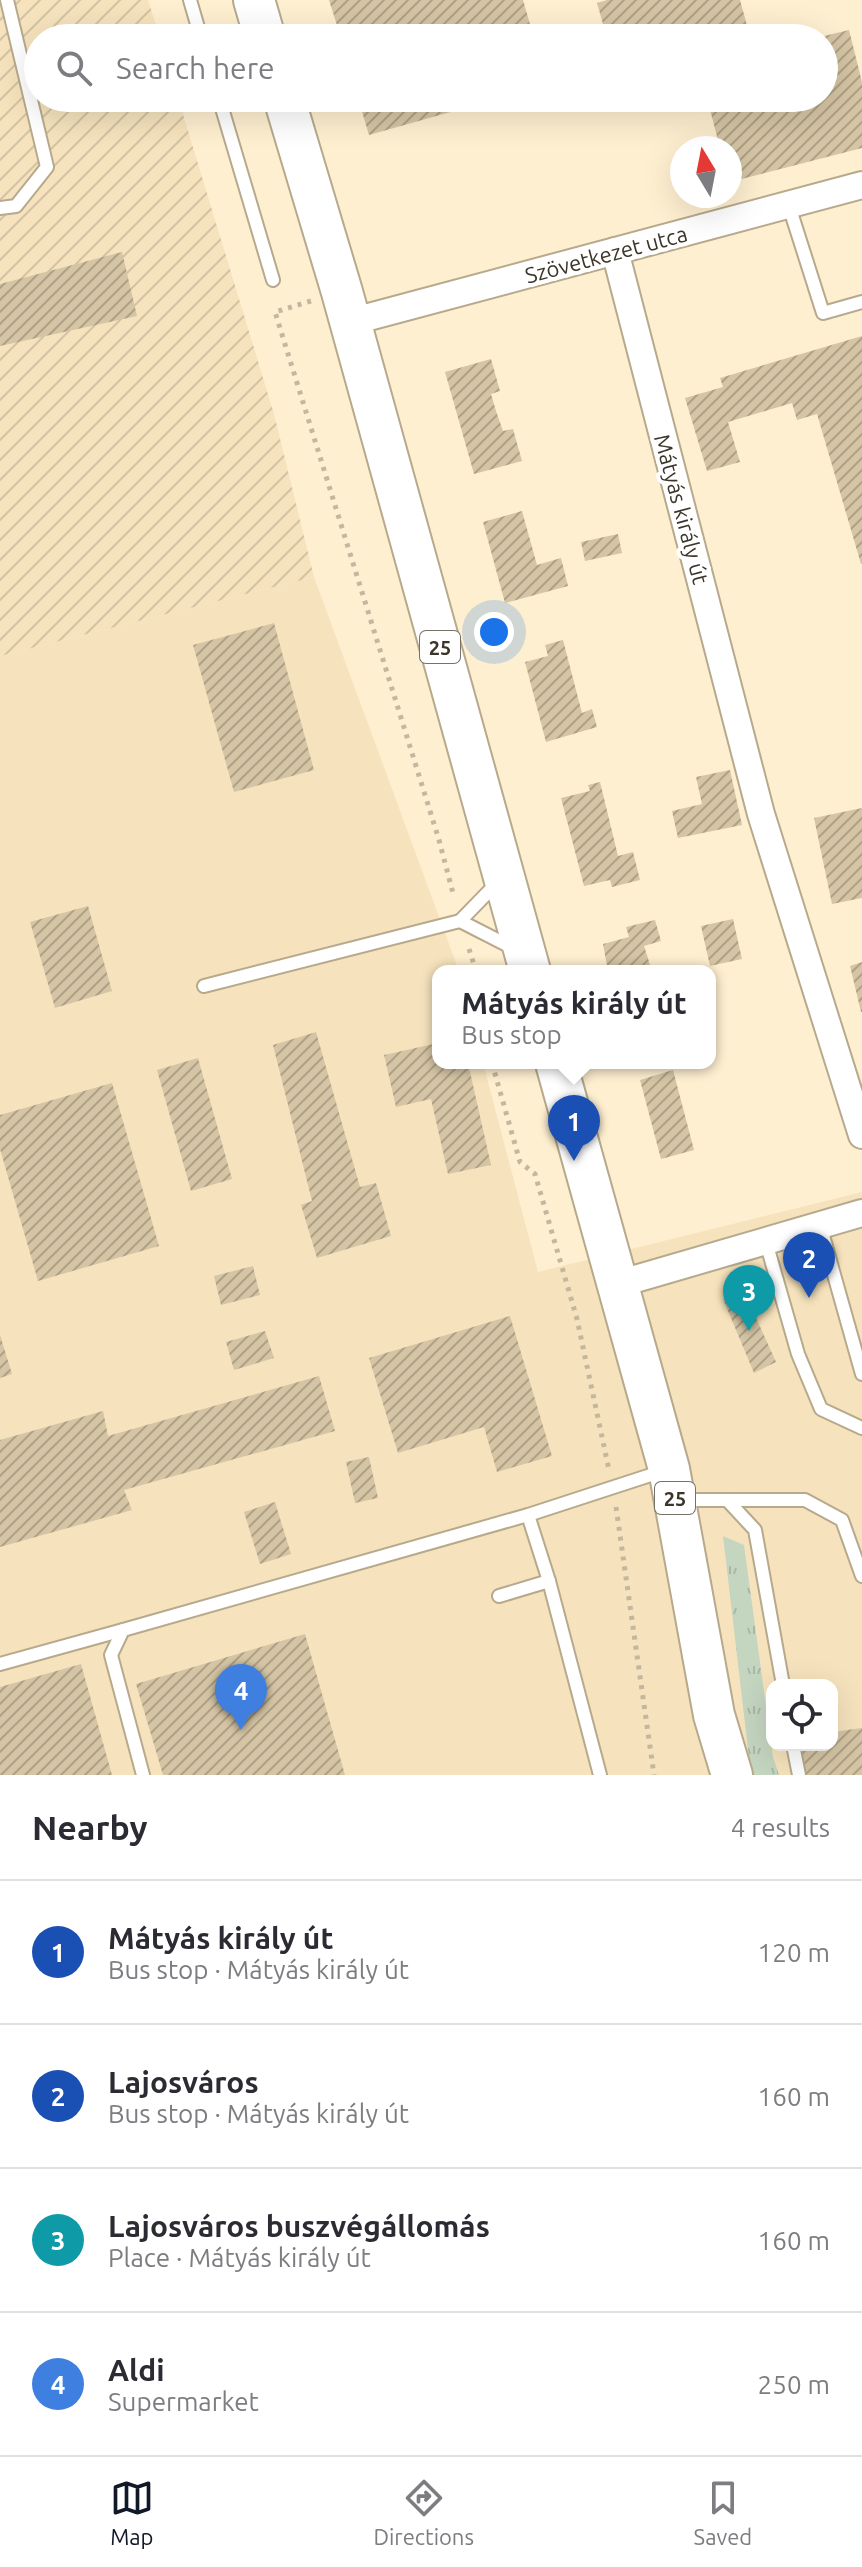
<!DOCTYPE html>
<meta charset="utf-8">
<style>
:root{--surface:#fff;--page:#f2f2f3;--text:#2b2b33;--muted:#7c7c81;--line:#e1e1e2;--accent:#111827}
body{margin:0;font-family:Ubuntu,sans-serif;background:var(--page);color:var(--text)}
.controls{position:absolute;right:24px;bottom:24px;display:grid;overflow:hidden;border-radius:16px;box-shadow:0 8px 32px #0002}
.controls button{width:72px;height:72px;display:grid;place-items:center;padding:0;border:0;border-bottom:2px solid var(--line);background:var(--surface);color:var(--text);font:40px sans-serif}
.compass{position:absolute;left:670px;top:136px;width:72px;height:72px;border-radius:50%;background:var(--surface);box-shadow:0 8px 32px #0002;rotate:350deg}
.you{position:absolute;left:494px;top:632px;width:28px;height:28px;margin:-20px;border:6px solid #fff;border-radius:50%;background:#1a73e8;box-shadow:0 0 0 12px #1a73e833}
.badge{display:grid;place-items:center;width:52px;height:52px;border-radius:50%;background:var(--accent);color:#fff;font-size:26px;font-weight:700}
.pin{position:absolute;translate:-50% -66px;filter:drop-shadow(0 2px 4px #0008)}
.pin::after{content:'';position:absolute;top:42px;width:28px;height:24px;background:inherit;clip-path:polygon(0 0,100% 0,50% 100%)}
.popup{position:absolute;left:432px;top:965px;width:284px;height:104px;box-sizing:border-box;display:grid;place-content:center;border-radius:16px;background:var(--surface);filter:drop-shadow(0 2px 6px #0005);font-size:26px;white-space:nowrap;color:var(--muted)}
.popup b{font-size:30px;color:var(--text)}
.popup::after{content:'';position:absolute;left:50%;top:100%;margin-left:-16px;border:16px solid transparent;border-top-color:var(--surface)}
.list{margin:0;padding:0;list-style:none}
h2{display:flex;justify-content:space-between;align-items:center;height:104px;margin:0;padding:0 32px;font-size:34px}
h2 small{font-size:26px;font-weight:400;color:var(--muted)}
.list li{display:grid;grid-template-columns:52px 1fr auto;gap:24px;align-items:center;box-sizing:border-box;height:144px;padding:0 32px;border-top:2px solid var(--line)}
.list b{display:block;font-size:30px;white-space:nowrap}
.list p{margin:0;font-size:26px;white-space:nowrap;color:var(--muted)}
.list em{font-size:26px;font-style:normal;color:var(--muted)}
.icon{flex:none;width:44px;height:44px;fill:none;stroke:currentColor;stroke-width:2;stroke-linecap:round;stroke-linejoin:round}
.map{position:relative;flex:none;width:862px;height:1775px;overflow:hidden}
.search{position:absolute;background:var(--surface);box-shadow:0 8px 32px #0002;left:24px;right:24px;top:24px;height:88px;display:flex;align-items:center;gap:20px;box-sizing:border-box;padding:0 28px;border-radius:44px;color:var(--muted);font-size:30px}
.sheet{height:680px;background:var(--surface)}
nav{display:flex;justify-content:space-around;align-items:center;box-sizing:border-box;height:112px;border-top:2px solid var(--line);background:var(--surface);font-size:22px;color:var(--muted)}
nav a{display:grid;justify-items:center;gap:4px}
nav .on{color:var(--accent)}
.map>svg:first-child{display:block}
.built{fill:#f6e3bd;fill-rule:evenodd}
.industrial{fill:url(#industrial-furrows)}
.grass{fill:url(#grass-tufts)}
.building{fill:url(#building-hatch)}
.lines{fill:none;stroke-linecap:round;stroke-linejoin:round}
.service-casing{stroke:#b7a98c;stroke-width:16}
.minor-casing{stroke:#b7a98c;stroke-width:30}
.primary-casing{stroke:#b7a98c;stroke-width:44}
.path{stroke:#c4b79e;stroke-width:5;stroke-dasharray:4 6;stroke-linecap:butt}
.service{stroke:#fff;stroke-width:12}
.minor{stroke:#fff;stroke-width:26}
.primary{stroke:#fff;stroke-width:40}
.labels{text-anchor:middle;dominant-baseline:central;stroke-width:8;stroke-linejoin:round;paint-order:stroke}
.shield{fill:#fff;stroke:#76726a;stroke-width:2}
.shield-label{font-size:20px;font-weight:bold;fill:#3c362a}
.street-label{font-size:22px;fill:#3c362a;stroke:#fff}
</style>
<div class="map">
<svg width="862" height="1775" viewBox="0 0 862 1775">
<defs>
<pattern id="industrial-furrows" width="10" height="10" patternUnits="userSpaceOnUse" patternTransform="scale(2)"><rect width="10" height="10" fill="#f6e3bd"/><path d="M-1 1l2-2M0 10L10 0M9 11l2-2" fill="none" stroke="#d4c3a3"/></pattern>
<pattern id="grass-tufts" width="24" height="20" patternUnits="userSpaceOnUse" patternTransform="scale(2)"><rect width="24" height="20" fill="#c4d5c0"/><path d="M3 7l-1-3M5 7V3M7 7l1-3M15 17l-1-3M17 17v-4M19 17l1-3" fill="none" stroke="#a9b7a5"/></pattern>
<pattern id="building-hatch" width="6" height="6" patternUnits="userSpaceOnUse" patternTransform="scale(2)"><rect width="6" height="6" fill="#d5c5a4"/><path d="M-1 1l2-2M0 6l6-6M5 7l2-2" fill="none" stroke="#aea186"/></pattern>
</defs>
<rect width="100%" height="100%" fill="#feefd0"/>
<path class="built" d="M 314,577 L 459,971 L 438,971 L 438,1063 L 483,1063 L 538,1272 L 862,1192 L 862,1775 L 0,1775 L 0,656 ZM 772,1685 L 832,1685 L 832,1745 L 772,1745 Z"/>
<path class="industrial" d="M 0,0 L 148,0 L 160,38 L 38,38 L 38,98 L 178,98 L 274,414 L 314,577 L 0,656 Z"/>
<path class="grass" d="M 723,1536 L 744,1545 L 773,1757 L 779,1775 L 751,1775 Z"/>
<g class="building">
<path d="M 329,0 L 523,0 L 534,38 L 341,38 Z"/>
<path d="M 607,0 L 740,0 L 748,29 L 715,38 L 607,38 L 597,3 Z"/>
<path d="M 849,30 L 862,82 L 862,148 L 730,182 L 730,148 L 720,148 L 707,98 L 824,98 L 824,36 Z"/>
<path d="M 358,98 L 450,98 L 454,111 L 369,135 Z"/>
<path d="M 122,252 L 137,316 L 0,346 L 0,284 Z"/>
<path d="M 862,336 L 862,564 L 861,564 L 817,414 L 797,420 L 792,403 L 728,422 L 740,462 L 707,471 L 685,398 L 723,387 L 720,378 Z"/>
<path d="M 491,359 L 500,391 L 491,394 L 496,411 L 503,431 L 513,429 L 522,461 L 474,474 L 445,372 Z"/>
<path d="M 522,511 L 537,565 L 561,558 L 568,586 L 505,603 L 483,522 Z"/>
<path d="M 618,534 L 622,553 L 585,561 L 581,542 Z"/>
<path d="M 274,623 L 314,770 L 234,792 L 193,645 Z"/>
<path d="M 563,640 L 582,713 L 592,709 L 597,727 L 546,742 L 525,662 L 548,656 L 545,645 Z"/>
<path d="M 730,770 L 742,825 L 678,838 L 672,811 L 702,804 L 696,777 Z"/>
<path d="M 600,782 L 618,856 L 633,852 L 640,880 L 612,887 L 610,880 L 584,886 L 561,798 L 590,791 L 588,785 Z"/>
<path d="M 862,808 L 862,898 L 832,904 L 814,818 Z"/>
<path d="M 88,906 L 112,991 L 55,1008 L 30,922 Z"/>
<path d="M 733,919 L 742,959 L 710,966 L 701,926 Z"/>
<path d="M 655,920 L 661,941 L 644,946 L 652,971 L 608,971 L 603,944 L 629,937 L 626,927 Z"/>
<path d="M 862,962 L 862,1012 L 861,1012 L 850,966 Z"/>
<path d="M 316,1032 L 360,1187 L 376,1183 L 391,1236 L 317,1258 L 301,1205 L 312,1201 L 273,1045 Z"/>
<path d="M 438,1043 L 438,1063 L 468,1063 L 491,1165 L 448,1174 L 431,1099 L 396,1107 L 384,1055 Z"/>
<path d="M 198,1058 L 232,1179 L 191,1191 L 157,1070 Z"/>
<path d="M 673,1070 L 694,1150 L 661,1159 L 640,1080 Z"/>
<path d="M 112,1083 L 159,1246 L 38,1281 L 0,1149 L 0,1115 Z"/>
<path d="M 253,1266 L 260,1295 L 221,1305 L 214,1276 Z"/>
<path d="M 743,1289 L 776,1362 L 754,1373 L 723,1299 Z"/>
<path d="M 510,1316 L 552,1456 L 497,1472 L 484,1427 L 398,1453 L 369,1358 Z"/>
<path d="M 265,1331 L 274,1358 L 234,1370 L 226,1342 Z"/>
<path d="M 0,1335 L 12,1374 L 0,1378 Z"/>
<path d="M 319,1376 L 335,1431 L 124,1490 L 132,1510 L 0,1547 L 0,1440 L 103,1411 L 108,1436 Z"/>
<path d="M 369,1457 L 378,1498 L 355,1503 L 346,1462 Z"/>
<path d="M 275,1502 L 291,1554 L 260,1564 L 244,1512 Z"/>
<path d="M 305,1634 L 345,1775 L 163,1775 L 136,1684 Z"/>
<path d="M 81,1664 L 112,1775 L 0,1775 L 0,1687 Z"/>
<path d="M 862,1728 L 862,1775 L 806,1775 L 800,1745 L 832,1745 L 832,1732 Z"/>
</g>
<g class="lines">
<defs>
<g id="service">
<path d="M 190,0 L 201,38"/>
<path d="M 219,98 L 273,280"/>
<path d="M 789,206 L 823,313 L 862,302"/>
<path d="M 0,208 L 16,206 L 47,167 L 7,0"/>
<path d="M 460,921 L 497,883"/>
<path d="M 204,986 L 460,921 L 515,949"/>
<path d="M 820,1225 L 862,1374"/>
<path d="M 766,1242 L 798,1354 L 821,1409 L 862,1428"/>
<path d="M 681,1500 L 805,1500 L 842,1520 L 862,1576"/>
<path d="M 728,1501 L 755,1530 L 783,1685"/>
<path d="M 528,1515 L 549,1581 L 600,1775"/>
<path d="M 499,1596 L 549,1581"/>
<path d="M 0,1664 L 123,1630"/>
<path d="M 793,1745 L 799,1775"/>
<path d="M 143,1775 L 111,1655 L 123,1630 L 528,1515 L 663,1471"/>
</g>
<g id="minor">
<path d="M 615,251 L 761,814 L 862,1135"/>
<path d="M 350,322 L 862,185"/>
<path d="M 618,1284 L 862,1213"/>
</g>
<g id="primary">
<path d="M 254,0 L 265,38"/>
<path d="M 284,98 L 342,292 L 530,971"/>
<path d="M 556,1063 L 669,1469 L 714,1715 L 732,1775"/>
</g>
</defs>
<use href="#service" class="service-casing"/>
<use href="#minor" class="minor-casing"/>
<use href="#primary" class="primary-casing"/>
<g class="path">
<path d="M 311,301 L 275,312 L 439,840 L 454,897"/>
<path d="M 469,949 L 476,971"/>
<path d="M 492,1063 L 520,1162 L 535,1174 L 577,1319 L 609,1470"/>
<path d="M 616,1507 L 654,1775"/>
</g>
<use href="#service" class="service"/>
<use href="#minor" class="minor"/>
<use href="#primary" class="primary"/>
</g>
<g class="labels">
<g class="shield">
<rect x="420" y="631" width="40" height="32" rx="6"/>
<rect x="655" y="1482" width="40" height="32" rx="6"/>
</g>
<g class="shield-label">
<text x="440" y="647">25</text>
<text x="675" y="1498">25</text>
</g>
<g class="street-label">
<text transform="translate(606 254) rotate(-15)">Szövetkezet utca</text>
<text transform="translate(682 509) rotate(75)">Mátyás király út</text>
</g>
</g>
</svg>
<div class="controls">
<button><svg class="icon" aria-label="locate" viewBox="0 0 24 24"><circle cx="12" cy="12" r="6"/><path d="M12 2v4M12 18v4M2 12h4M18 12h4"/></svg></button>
</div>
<svg class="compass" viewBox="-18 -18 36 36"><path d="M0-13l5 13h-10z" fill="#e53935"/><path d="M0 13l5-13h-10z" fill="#7c7c81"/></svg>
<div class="you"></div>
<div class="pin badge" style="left:574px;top:1161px;background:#1a4fb4">1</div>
<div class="popup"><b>Mátyás király út</b>Bus stop</div>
<div class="pin badge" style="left:809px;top:1298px;background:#1a4fb4">2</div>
<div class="pin badge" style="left:749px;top:1331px;background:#0f9aa8">3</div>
<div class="pin badge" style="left:241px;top:1730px;background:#3f7fe0">4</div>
<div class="search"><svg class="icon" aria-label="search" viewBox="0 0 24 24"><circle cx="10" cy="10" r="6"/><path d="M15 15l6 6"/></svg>Search here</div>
</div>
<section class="sheet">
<h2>Nearby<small>4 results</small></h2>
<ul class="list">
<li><span class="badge" style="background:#1a4fb4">1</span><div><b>Mátyás király út</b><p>Bus stop · Mátyás király út</p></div><em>120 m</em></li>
<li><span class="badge" style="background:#1a4fb4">2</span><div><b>Lajosváros</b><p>Bus stop · Mátyás király út</p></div><em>160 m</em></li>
<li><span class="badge" style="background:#0f9aa8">3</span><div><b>Lajosváros buszvégállomás</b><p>Place · Mátyás király út</p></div><em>160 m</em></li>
<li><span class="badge" style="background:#3f7fe0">4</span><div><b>Aldi</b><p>Supermarket</p></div><em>250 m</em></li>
</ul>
</section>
<nav>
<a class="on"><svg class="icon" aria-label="map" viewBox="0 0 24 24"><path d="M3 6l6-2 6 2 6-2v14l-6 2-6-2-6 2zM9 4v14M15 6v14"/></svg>Map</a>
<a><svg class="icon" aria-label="directions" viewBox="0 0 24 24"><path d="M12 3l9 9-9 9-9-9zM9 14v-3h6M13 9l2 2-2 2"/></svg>Directions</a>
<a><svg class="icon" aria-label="saved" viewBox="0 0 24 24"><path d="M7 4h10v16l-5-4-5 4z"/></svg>Saved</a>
</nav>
